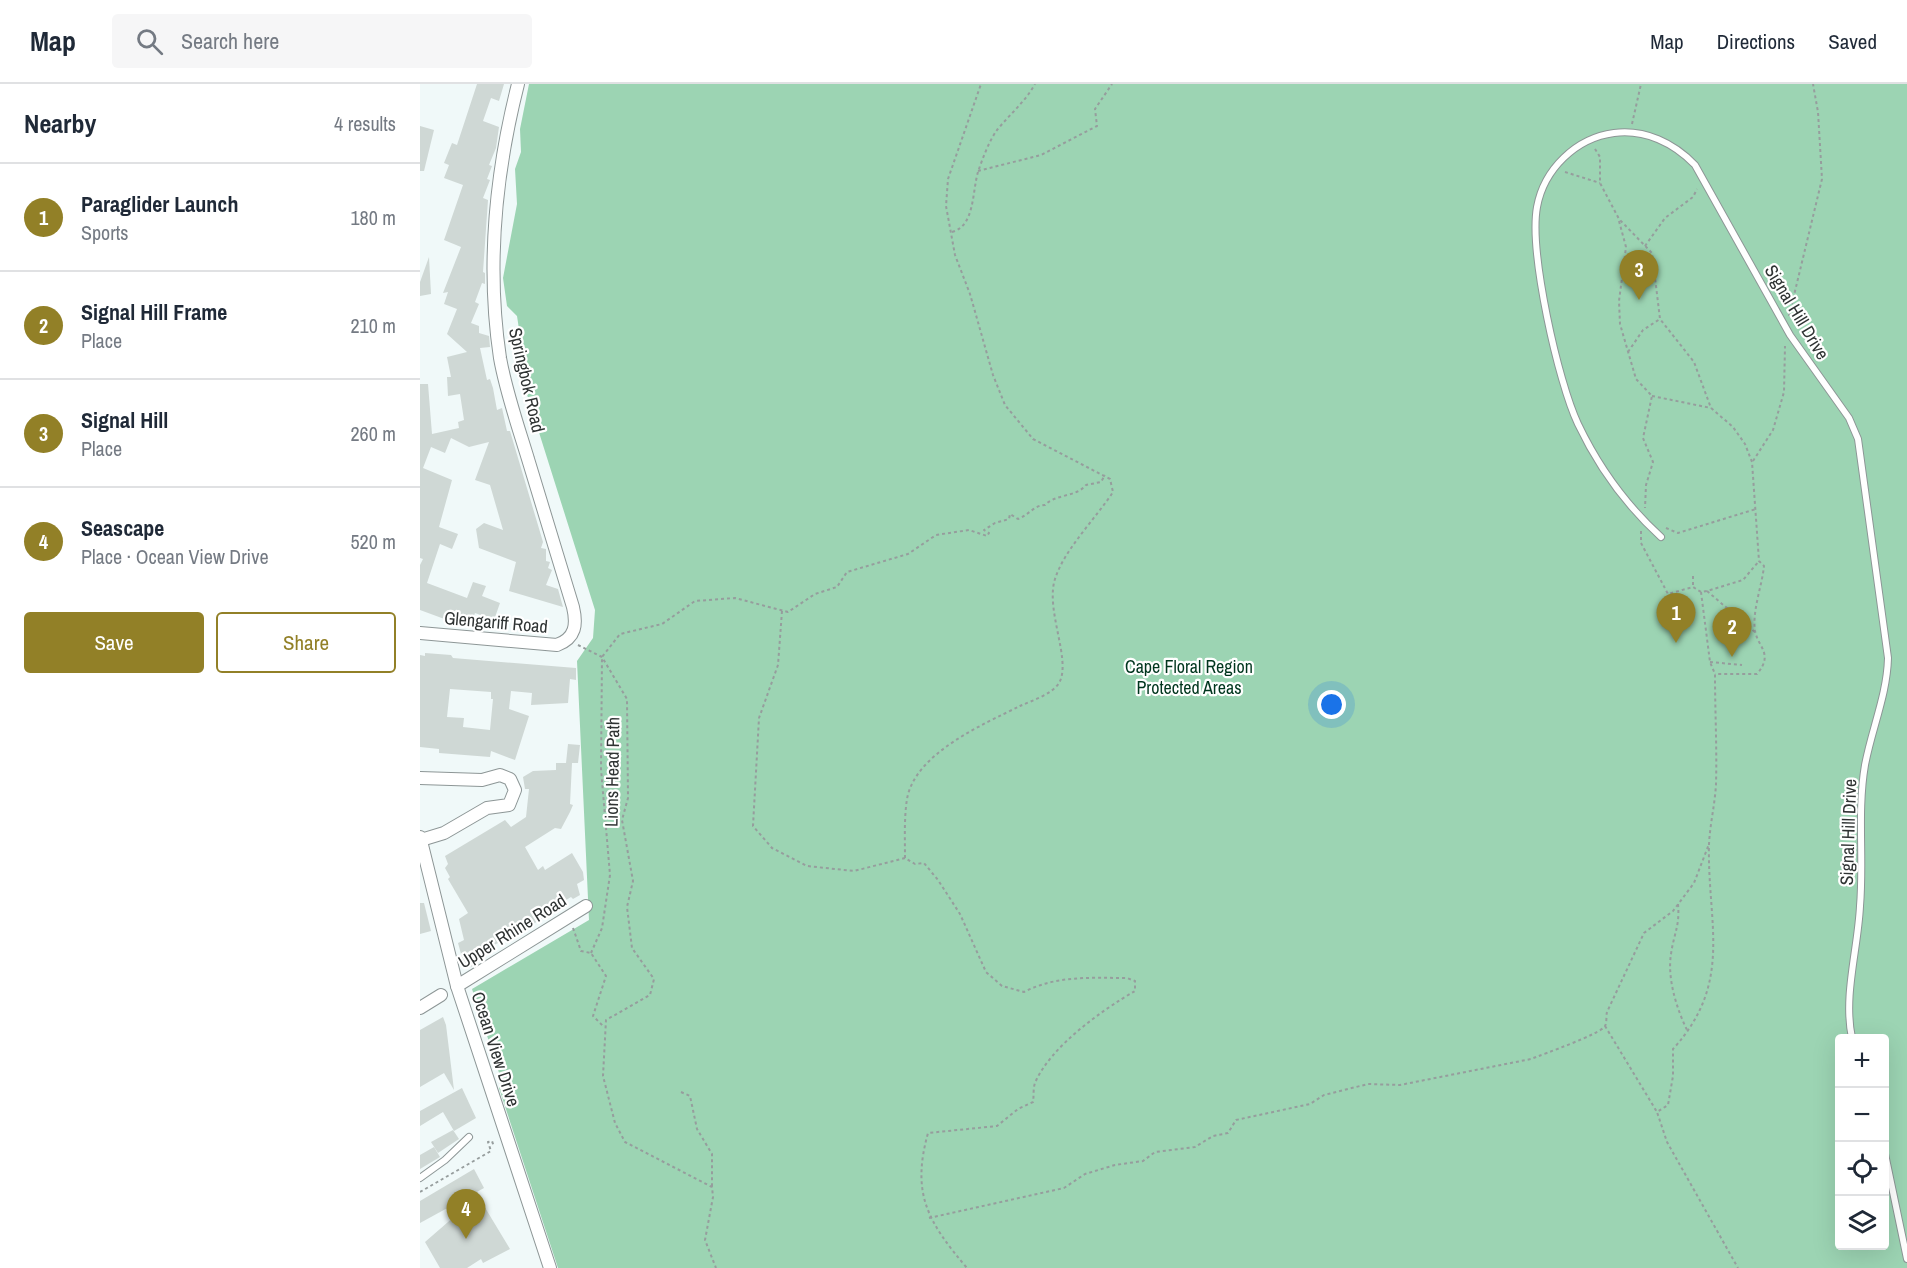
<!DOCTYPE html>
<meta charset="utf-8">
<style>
:root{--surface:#fff;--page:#f6f6f7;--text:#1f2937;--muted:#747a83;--line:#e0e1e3;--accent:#928027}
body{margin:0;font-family:"Archivo Narrow",sans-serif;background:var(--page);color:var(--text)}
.controls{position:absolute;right:18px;bottom:18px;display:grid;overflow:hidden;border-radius:6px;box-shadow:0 6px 24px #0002}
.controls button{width:54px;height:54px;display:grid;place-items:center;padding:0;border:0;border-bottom:2px solid var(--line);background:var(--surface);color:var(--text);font:30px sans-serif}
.you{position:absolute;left:912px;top:621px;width:21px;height:21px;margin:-15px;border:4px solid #fff;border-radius:50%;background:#1a73e8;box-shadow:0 0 0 9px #1a73e833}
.badge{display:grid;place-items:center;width:39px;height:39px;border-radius:50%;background:var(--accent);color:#fff;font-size:20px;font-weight:700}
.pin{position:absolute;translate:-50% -50px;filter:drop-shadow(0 2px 3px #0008)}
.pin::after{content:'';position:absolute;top:32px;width:21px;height:18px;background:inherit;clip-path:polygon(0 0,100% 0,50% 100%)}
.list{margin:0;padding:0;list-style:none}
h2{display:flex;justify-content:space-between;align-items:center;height:78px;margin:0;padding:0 24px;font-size:26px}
h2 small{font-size:20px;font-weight:400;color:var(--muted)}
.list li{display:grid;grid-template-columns:39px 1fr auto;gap:18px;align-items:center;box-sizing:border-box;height:108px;padding:0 24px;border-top:2px solid var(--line)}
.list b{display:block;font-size:22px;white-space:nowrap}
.list p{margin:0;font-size:20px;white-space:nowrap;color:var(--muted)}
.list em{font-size:20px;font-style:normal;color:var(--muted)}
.actions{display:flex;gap:12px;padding:18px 24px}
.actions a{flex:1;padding:14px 0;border:2px solid var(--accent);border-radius:6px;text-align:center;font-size:21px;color:var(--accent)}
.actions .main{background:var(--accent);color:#fff}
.icon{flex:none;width:33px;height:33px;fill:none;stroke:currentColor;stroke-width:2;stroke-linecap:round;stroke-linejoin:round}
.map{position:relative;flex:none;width:1487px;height:1184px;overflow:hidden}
header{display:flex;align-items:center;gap:36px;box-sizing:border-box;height:84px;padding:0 30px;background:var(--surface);border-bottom:2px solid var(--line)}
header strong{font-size:28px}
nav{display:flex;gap:33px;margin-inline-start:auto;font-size:21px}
.search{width:420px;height:54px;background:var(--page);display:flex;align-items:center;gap:15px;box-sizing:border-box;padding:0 21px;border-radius:6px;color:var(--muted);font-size:22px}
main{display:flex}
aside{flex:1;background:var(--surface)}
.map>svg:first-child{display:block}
.green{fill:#9cd4b3;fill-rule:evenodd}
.building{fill:#cfd8d5;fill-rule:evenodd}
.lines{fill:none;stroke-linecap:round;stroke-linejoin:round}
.service-casing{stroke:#8d9696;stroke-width:8}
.minor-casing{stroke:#8d9696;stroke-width:14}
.path{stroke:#969d9d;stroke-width:2;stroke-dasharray:3 3;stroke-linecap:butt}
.service{stroke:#fff;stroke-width:6}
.minor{stroke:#fff;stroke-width:12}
.labels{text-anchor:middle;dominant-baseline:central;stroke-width:4.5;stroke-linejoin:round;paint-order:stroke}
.street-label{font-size:18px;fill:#2f3333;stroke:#fff}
.park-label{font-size:18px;fill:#00361e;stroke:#fff}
</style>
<header>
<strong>Map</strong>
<div class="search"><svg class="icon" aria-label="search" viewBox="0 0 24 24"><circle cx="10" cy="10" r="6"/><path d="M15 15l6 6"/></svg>Search here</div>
<nav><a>Map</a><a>Directions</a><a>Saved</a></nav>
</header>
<main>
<aside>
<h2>Nearby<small>4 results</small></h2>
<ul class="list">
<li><span class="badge">1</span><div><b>Paraglider Launch</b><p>Sports</p></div><em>180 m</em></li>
<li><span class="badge">2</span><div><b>Signal Hill Frame</b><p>Place</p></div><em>210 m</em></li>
<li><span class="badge">3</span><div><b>Signal Hill</b><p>Place</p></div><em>260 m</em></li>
<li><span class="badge">4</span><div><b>Seascape</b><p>Place · Ocean View Drive</p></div><em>520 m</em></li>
</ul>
<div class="actions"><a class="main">Save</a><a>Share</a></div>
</aside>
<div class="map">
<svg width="1487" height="1184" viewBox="0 0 1487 1184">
<rect width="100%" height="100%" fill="#f0f9f9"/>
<path class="green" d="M 109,0 L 1487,0 L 1487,1184 L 138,1184 L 79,1004 L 81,995 L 52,905 L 169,836 L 157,577 L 173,554 L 175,526 L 99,285 L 100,252 L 97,232 L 87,222 L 83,194 L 97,120 L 95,85 L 101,68 L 100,45 ZM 1420,954 L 1464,954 L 1464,1162 L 1420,1162 Z"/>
<g class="building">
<path d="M 57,0 L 84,0 L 79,17 L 71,14 L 63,37 L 79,43 L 76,64 L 69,81 L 72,82 L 67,95 L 70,96 L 63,114 L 68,116 L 63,188 L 65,189 L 65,200 L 62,199 L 55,218 L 59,220 L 51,239 L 59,242 L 59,249 L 69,252 L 70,263 L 60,264 L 67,296 L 70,295 L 73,304 L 77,326 L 82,324 L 87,347 L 90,347 L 123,458 L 121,464 L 126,465 L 126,477 L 130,478 L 128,484 L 132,486 L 126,501 L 138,505 L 143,523 L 89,507 L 96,478 L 59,464 L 56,445 L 64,439 L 83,446 L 70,401 L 55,396 L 69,358 L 49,363 L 31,354 L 25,369 L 11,363 L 3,384 L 32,396 L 19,443 L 38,450 L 32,465 L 20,460 L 7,499 L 47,514 L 53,498 L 66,502 L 62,512 L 80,519 L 74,536 L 55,529 L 51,540 L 40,535 L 38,540 L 0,526 L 0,481 L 3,475 L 0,474 L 0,300 L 8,300 L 12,350 L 39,344 L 38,338 L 44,336 L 40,310 L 28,312 L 27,293 L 31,293 L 27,273 L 47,268 L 27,250 L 37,225 L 24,220 L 28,208 L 23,209 L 41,163 L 24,156 L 43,101 L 24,94 L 29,81 L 24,79 L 32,59 L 37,61 Z"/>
<path d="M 0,42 L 14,46 L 4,87 L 0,87 Z"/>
<path d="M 9,173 L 11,210 L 0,212 L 0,198 Z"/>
<path d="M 5,569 L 31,571 L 33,574 L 156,584 L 156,596 L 150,595 L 148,619 L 111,621 L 112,609 L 91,607 L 89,625 L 109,632 L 95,676 L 71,667 L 70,673 L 19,669 L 19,665 L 0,663 L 0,571 L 5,572 ZM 30,605 L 71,608 L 71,615 L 73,615 L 70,646 L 43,643 L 44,634 L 27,633 Z"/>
<path d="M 148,660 L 160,661 L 158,679 L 152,679 L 150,720 L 153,721 L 150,728 L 141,745 L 135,744 L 105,763 L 118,786 L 123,782 L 125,786 L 152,769 L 163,788 L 164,796 L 157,800 L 160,811 L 153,815 L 151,813 L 122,831 L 124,834 L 54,872 L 58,879 L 49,884 L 44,881 L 38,859 L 44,856 L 39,835 L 48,829 L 28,795 L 30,793 L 25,784 L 28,780 L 25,772 L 85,736 L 91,743 L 106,733 L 109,705 L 105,705 L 103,693 L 113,687 L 136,686 L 136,679 L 146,679 Z"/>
<path d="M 0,819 L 4,819 L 11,847 L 0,850 Z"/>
<path d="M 23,933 L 26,941 L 34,1006 L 24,989 L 0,1003 L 0,946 Z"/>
<path d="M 42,1004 L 56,1034 L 34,1047 L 23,1028 L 0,1042 L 0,1027 Z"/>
<path d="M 33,1046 L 39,1055 L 18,1069 L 11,1058 Z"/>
<path d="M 14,1063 L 20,1073 L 0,1085 L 0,1071 Z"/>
<path d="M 54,1085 L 64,1104 L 0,1139 L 0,1117 Z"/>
<path d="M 58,1112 L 90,1165 L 63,1179 L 61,1175 L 47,1184 L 20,1184 L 5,1158 Z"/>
</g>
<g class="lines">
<defs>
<g id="service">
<path d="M 1241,453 C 1207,422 1178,382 1158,340 C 1138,298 1109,168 1117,123 C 1124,85 1156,54 1194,49 C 1225,45 1254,59 1275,81 L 1370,251 L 1429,334 L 1438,355 L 1468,574 C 1467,611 1452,644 1445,681 C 1437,728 1444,775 1440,822 C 1438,865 1423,912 1432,954"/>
<path d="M 1464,1065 L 1487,1175"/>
<path d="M 0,1094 L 25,1076 L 49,1053"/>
</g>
<g id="minor">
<path d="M 0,549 L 137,561 C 156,554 157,540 153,523 C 138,473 123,424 108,375 C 98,342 86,308 80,274 C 66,181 75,91 98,0"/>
<path d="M 0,694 L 62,696 L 80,691 L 90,695 L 95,706 L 89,721 L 67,724 L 24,749 L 1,756"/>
<path d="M 0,753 L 37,902 L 130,1184"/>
<path d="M 37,902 L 166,822"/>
<path d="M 0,924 L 21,911"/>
</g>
</defs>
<use href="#service" class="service-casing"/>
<use href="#minor" class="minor-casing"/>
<g class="path">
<path d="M 1212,40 L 1221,0"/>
<path d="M 1175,65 L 1180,73 L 1180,99 L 1199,135 L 1232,169 L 1240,235 L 1274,278 L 1291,324 L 1313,343 L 1325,360 L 1332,378 L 1339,477 L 1344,482 C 1342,502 1332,527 1335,547 C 1338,563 1354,570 1337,590 L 1295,590"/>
<path d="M 558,87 L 621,71 L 677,42 L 675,25 L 692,0"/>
<path d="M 1145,88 L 1180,99"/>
<path d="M 1199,137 L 1206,163 L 1199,217 L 1200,240 L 1216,295 L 1232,312 L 1223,354 L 1233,378 L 1226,401 L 1225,424"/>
<path d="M 532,148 C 555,142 552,108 558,88 C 562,76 569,57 577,46 C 590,30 605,18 615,0"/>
<path d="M 1225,162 L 1245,134 L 1273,113 L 1277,105"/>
<path d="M 1369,232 L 1402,95 L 1398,28 L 1393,0"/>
<path d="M 1208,268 L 1223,246 L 1240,235"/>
<path d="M 1232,312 L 1291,324"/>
<path d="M 1333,377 L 1353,346 L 1364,308 L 1365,262"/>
<path d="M 1246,444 L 1258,449 L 1336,425"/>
<path d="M 1221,447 L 1221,459 L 1248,510 L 1273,503 L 1281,508 L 1287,507 L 1323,496 L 1339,477"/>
<path d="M 1273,492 L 1273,503"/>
<path d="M 1287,507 L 1335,548"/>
<path d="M 1281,508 L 1290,578 L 1295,590 C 1295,627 1297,664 1296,700 C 1295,720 1290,740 1289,760 C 1287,839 1314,898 1253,965 L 1253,992 L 1248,1021 L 1237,1028 L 1247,1058 L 1318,1184"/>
<path d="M 362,527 L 358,581 L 339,634 L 333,742 L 352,764 L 387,782 L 434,787 L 485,774 L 495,780 L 504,779 L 518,796 L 540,830 L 566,888 L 582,902 L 604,908 C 637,891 671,894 707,894 L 715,897 L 715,907 C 682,926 630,963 615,999 C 613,1004 614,1012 613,1018 L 598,1025 L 577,1042 L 508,1049 C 491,1110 508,1138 547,1184"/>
<path d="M 158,561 L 182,573 L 207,615 L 208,714 L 202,736 L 213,797 L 207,823 L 212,864 L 234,895 L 230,911 L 186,936 L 183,992 L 195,1039 L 205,1058 L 292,1103 L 293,1113 L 285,1156 L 296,1184"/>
<path d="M 1290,578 L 1322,581"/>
<path d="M 485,774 C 485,755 484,734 487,715 C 495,669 564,640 600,622 C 613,616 631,611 639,599 C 652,577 625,526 635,495 C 644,466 676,434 693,408 L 690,395 L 613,355 L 585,321 L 573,291 L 550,210 L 535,171 L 526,122 L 528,95 L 561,0"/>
<path d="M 1258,820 C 1260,842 1254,849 1251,870 C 1247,895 1257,926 1268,948"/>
<path d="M 153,844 L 161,867 L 171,869 L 186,892 L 173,932 L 184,943"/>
<path d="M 171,869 L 182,844 L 190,791 L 181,685 L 182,573 L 200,550 L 242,540 L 275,517 L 315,514 L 368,528 L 395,510 L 417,503 L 427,488 L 488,470 L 516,451 L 549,446 L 567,452 L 569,449 L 564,446 L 575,439 L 589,435 L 590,430 L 598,435 C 609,431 614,421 625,421 C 635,410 657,413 666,401 L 681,398 L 685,391"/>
<path d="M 1185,942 L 1237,1028"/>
<path d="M 261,1008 L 270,1012 L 277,1045 L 292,1070 L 292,1103"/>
<path d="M 0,1108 L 71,1067 L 68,1058 L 72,1057 L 74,1063"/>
<path d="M 509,1134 L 644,1104 L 665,1090 L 695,1081 L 723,1077 L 735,1068 L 775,1063 L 793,1052 L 808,1049 L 816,1036 L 890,1020 L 904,1011 L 948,1000 L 980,1001 L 1111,975 C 1123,970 1181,950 1185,942 C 1187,939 1186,932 1187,928 L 1224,849 L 1253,827 L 1274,799 L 1289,760"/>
</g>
<use href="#service" class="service"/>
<use href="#minor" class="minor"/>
</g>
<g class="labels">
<g class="street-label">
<text transform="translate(1377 228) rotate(59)">Signal Hill Drive</text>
<text transform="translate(107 296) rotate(77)">Springbok Road</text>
<text transform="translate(76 538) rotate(5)">Glengariff Road</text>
<text transform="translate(192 688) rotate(-89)">Lions Head Path</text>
<text transform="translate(1428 748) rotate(-88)">Signal Hill Drive</text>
<text transform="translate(92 847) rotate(-32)">Upper Rhine Road</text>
<text transform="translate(76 965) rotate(72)">Ocean View Drive</text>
</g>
<g class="park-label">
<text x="769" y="582">Cape Floral Region<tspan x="769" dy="21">Protected Areas</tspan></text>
</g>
</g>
</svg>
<div class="controls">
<button>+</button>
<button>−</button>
<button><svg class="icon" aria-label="locate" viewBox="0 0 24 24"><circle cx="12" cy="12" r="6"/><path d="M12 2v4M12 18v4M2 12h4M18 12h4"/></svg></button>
<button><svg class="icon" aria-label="layers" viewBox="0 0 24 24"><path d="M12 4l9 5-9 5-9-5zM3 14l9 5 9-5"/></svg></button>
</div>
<div class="you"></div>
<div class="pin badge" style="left:1256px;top:559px">1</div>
<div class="pin badge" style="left:1312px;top:573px">2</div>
<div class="pin badge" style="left:1219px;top:216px">3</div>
<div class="pin badge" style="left:46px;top:1155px">4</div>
</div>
</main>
